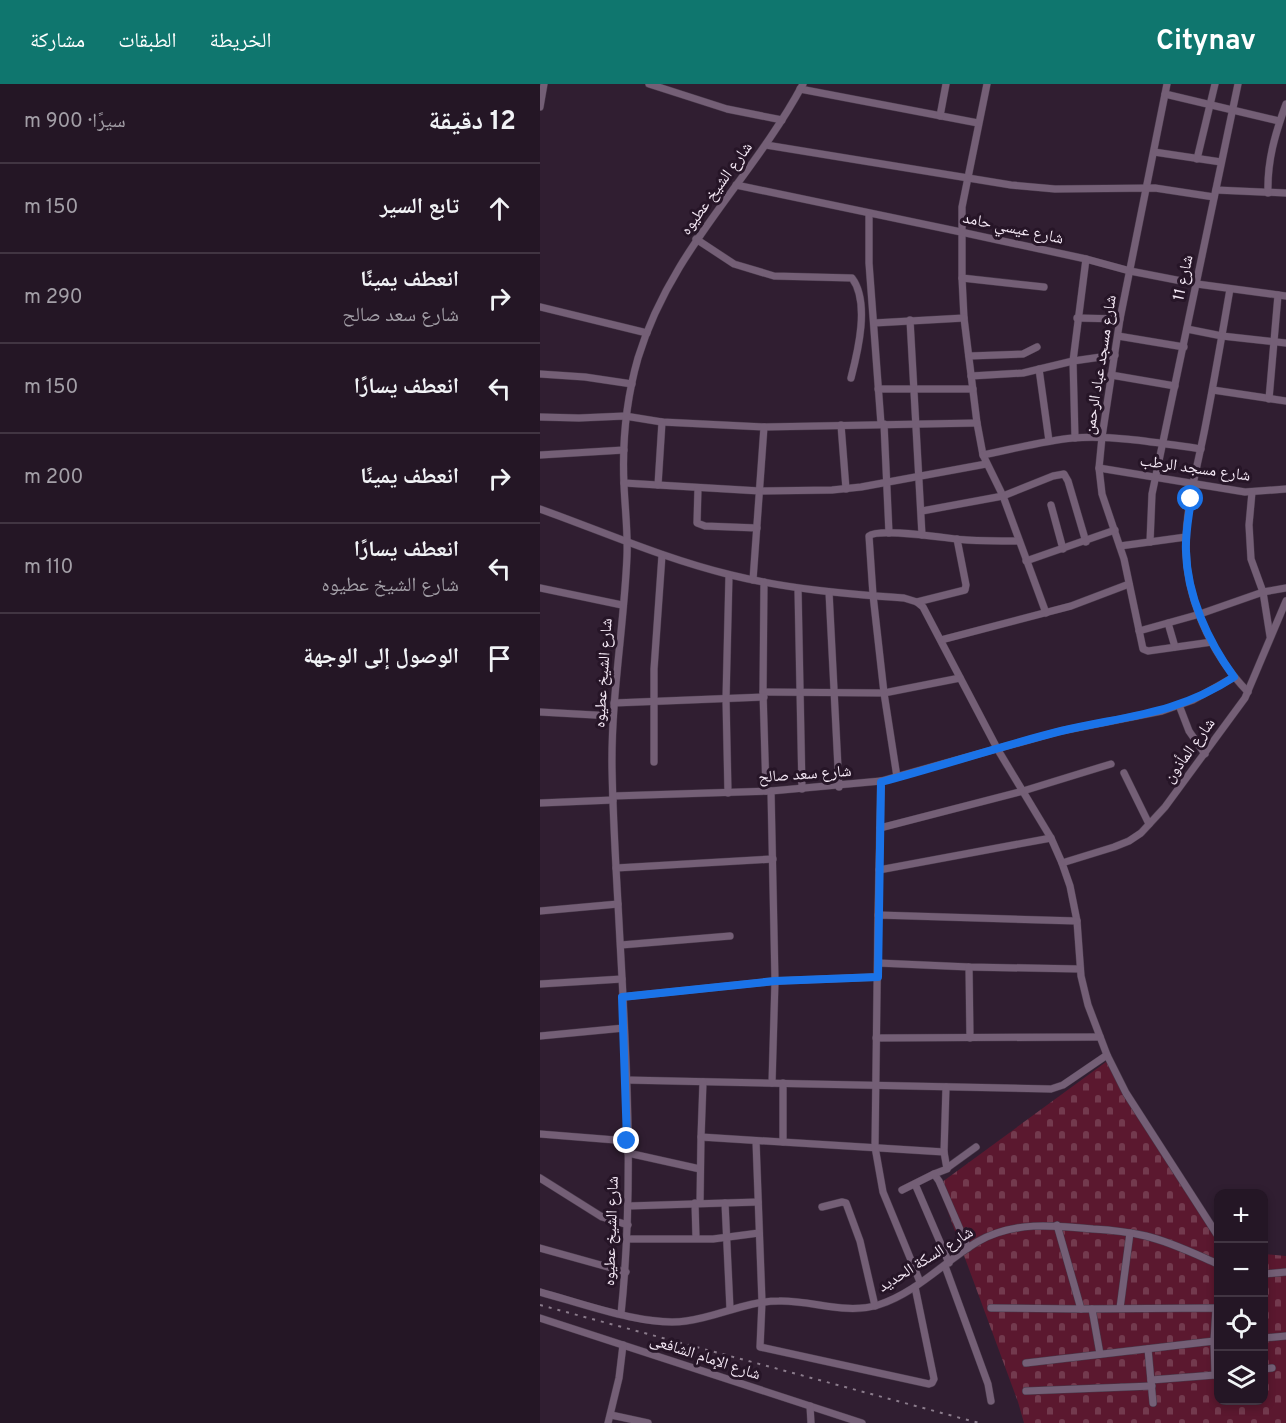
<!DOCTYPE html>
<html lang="ar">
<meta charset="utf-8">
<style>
:root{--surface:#241625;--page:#2c1f2d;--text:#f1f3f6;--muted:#a39fa7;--line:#413542;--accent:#0f766e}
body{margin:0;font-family:Overpass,"Noto Naskh Arabic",sans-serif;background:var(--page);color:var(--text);direction:rtl}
.controls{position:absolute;right:18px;bottom:18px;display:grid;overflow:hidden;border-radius:12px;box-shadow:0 3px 9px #0003}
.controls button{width:54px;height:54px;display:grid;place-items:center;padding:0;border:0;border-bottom:2px solid var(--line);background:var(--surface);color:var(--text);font:30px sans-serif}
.stop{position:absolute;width:18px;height:18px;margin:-14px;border:4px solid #1a73e8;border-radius:50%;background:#fff}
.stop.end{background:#1a73e8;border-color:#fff;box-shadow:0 2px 6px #0008}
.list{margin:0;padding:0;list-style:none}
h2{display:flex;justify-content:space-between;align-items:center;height:78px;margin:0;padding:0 24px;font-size:26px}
h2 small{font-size:20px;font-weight:400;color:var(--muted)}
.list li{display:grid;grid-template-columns:39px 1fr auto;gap:18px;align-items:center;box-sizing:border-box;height:90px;padding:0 24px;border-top:2px solid var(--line)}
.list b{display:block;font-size:22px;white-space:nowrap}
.list p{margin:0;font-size:20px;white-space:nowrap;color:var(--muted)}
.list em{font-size:20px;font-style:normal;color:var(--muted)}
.icon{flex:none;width:33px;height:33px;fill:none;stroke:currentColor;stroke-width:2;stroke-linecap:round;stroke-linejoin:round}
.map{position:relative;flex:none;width:746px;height:1339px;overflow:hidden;direction:ltr}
header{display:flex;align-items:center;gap:36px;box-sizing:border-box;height:84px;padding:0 30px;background:var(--accent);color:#fff}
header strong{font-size:28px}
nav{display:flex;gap:33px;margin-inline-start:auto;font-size:21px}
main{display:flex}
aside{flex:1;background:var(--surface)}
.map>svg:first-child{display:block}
.cemetery{fill:url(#cemetery-stones)}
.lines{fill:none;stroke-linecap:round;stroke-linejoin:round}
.street-casing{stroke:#48394a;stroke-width:8}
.street{stroke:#745f76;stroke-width:7}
.rail{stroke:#8a7b8b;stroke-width:2;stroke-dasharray:3 6;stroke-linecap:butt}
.route{stroke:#1a73e8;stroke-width:8}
.labels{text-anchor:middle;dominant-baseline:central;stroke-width:6;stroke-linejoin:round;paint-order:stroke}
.street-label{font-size:16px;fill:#f5e9f6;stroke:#261527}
</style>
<header>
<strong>Citynav</strong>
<nav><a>الخريطة</a><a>الطبقات</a><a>مشاركة</a></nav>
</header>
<main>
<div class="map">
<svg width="746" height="1339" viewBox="0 0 746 1339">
<defs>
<pattern id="cemetery-stones" width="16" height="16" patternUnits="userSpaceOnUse" patternTransform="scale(1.5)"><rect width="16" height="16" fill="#5b182f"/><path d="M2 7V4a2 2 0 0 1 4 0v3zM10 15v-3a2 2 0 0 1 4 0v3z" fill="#733a4e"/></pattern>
</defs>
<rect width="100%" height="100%" fill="#301e31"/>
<path class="cemetery" d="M 570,975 L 585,1008 L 678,1158 L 678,1316 L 724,1316 L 724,1170 L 746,1172 L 746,1339 L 484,1339 L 478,1318 L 398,1101 Z"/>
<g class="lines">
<defs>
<g id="street">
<path d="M 109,0 L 187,25 L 242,36"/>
<path d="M 447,0 L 422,123 L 422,194 L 424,234 L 437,339 L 443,371 L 463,412 L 506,529"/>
<path d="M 627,0 L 580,235 L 562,353 L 559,384 L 562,410 L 584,475 L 603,565 L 608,567 L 672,558"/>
<path d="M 260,5 L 438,39"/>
<path d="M 625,10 L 739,37"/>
<path d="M 0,23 L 4,0"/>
<path d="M 400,32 L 406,0"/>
<path d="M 226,61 L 471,101 L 515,105 L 615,104 L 674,113"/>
<path d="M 614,68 L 681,78"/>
<path d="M 657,75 L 675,0"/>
<path d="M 196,101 L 421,148 L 546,175 L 590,187 L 657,200 L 746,212"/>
<path d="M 676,106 L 746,109"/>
<path d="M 728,109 C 727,77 735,50 746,20"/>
<path d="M 329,130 L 329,179 L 341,340"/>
<path d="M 156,155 L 194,180 L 234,192 L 312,194 C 330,218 318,267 311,294"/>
<path d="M 422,194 L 504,203"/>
<path d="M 690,205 C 682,251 674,298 665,344 C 658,380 647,418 646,456 C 644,511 670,569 708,608"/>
<path d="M 0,223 L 107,249"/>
<path d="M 537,234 L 580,235"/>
<path d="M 370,236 L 382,451"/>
<path d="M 334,239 L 424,234"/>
<path d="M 647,245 L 682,252 L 746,259"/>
<path d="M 578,252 L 644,263"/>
<path d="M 429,272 L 483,270 L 497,263"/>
<path d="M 499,285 L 509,357"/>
<path d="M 0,290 L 45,293 L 92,300"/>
<path d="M 571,291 L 635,302"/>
<path d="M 431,292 L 483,289 L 533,277 L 575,271"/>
<path d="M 338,305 L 433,305"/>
<path d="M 673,306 L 746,317"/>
<path d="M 729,315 L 738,211"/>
<path d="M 0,333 L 39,334 L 85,332 L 122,338 L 224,343 L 437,339"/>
<path d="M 344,340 L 349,449"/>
<path d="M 301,341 L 306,405"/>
<path d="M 535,354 L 533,277 L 546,175"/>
<path d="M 0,371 L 84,366"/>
<path d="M 443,371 C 473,365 503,357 533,354 C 576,351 619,359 661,365"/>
<path d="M 559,384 L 705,408 L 746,405"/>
<path d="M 84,399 L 220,407 L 292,406 L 321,403 L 446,380"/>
<path d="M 118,401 L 122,338"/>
<path d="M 158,404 L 157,439 L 165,442 L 217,444"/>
<path d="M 712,408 L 709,441 L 711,475 L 723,508 L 730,552"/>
<path d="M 511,421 L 523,465"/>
<path d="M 0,425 C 64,448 125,475 191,491 C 248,505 306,510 364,514 L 377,518 L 383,523 L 458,666 L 511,754 L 522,779 L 530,802 L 537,837 L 541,892 L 548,921 L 567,971 L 586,1009 L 678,1152"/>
<path d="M 382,427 L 463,412 L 513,392 L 524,390 L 528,397 L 546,458"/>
<path d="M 610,458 L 612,410 L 698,0"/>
<path d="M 580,462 L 646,453"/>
<path d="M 486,477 L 575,446"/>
<path d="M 213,496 L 224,343"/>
<path d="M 224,498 L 223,608 L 226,707"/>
<path d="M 0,504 L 82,521"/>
<path d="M 258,505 L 262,705"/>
<path d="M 289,508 L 299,703"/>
<path d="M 377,518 L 425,506 L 426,501 L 417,455"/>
<path d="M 628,539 L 635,563"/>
<path d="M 599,547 L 660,530 L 723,508 L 746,504"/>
<path d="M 401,556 L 531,522 L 589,500"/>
<path d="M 223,608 L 344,609 L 420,594"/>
<path d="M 74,619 L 224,613"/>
<path d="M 639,621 L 649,647 L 665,670"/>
<path d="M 0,628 L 73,632"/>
<path d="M 114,678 L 114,585 L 122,471"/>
<path d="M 584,689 L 609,740"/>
<path d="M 357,693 L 344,609 L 333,511 L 329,452 C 340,443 409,455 427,456 C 445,457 462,457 479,457"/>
<path d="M 231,707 L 235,897 L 232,999"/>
<path d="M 188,709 L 186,615 L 189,491"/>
<path d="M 73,712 L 231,707 L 341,697 L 521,647 L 622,627 L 653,616 L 694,593"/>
<path d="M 0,719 L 73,716"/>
<path d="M 340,744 L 483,707 L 571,680"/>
<path d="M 522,779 L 574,763 L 589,757 L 601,749 L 625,723 L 705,614 L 746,517"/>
<path d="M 76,784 L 233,775"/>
<path d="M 339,786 L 511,754"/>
<path d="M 0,827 L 78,820"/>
<path d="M 338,831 L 341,697"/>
<path d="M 81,861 L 190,852"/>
<path d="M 338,879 L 429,883 L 540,885"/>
<path d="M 429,883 L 430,954"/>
<path d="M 0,900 L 82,895"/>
<path d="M 82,913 L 235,897 L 337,893"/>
<path d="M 0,952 L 84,944"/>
<path d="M 336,954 L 560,953"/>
<path d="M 86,996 L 511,1005 L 523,1001 L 567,971"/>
<path d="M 406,1003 L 404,1068 L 407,1085 L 394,1090 L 399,1097 L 428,1164"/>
<path d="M 0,1050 L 88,1057"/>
<path d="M 161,1053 L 163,998"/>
<path d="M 216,1057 L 222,1218 L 220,1263 L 389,1300 L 392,1299 L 394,1295 L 375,1203"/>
<path d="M 243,1058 L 243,999"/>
<path d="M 88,1069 L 160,1085"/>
<path d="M 407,1084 L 436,1063"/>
<path d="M 0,1094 L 62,1133 L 88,1141"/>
<path d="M 375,1100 L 409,1179"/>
<path d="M 362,1106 L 394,1090"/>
<path d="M 155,1119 L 156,1154"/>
<path d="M 160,1119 L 161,1053 L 404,1068"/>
<path d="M 185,1119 L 190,1225"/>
<path d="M 88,1122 L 218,1118"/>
<path d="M 282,1123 L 302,1118 L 306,1119 L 320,1157 L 335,1222"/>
<path d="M 88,1155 L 173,1155 L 219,1149"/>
<path d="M 0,1164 L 86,1188"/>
<path d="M 405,1182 L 448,1300 L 451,1317"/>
<path d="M 724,1190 L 746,1188"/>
<path d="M 380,1198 L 343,1108 L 335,1063 L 338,831 L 537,837"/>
<path d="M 0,1208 C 41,1219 105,1243 146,1237 C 178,1233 206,1217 239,1217 C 272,1216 305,1231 338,1221 C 376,1209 404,1178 437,1158 C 473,1137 513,1141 553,1145 C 571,1146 589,1148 606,1152 C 631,1158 655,1170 678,1180"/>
<path d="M 451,1224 L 541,1225 L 517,1141"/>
<path d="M 580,1224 L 590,1149"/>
<path d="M 541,1225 L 676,1224 L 674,1257 L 678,1257"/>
<path d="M 552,1225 L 560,1270"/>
<path d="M 81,1230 C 94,1106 87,981 80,857 C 77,799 73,741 72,684 C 71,613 84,543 87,472 C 88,448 85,425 84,401 C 82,358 86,316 98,274 C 131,165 211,97 263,0"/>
<path d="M 0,1234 L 322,1339"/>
<path d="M 724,1254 L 746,1252"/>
<path d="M 608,1265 L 613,1319"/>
<path d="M 486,1279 L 674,1257 L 675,1291 L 678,1290"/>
<path d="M 724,1285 L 732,1284"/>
<path d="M 611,1296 L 675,1291"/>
<path d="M 486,1307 L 612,1302"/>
<path d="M 270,1322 L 271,1339"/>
<path d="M 71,1331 L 108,1339"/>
<path d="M 68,1339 L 79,1294 L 83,1261"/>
</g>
</defs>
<use href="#street" class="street-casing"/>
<use href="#street" class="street"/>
<path class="rail" d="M 0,1221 L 439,1339"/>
</g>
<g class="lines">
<path class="route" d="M 87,1057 L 82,913 L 235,897 L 338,893 L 341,698 C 401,682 461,662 521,647 C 585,632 636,631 694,593 C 668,557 647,512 646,467 C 645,450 649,432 651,415"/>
</g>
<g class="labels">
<g class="street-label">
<text transform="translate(177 105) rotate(-54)">شارع الشيخ عطيوه</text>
<text transform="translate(473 145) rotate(12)">شارع عيسي حامد</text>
<text transform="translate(644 194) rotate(-78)">شارع 11</text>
<text transform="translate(561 281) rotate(-81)">شارع مسجد عباد الرحمن</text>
<text transform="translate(655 385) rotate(8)">شارع مسجد الرطب</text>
<text transform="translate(64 589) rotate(-86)">شارع الشيخ عطيوه</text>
<text transform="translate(650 667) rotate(-54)">شارع المأذون</text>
<text transform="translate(265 691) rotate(-4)">شارع سعد صالح</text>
<text transform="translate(72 1147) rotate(-88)">شارع الشيخ عطيوه</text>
<text transform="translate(386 1176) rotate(-32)">شارع السكة الحديد</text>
<text transform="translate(165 1274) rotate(18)">شارع الإمام الشافعى</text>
</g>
</g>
</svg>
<div class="controls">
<button>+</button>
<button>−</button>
<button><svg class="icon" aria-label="locate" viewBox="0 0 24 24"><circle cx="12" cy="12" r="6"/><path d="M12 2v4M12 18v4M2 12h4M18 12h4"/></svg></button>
<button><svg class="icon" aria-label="layers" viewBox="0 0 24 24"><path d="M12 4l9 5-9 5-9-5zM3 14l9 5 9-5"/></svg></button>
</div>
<div class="stop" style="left:651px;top:415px"></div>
<div class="stop end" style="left:87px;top:1057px"></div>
</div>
<aside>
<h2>12 دقيقة<small>سيرًا · 900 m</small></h2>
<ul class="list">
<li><svg class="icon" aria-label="ahead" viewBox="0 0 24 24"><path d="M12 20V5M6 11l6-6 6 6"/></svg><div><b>تابع السير</b></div><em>150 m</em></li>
<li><svg class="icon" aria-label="right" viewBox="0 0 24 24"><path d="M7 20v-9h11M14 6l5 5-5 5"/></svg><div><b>انعطف يمينًا</b><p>شارع سعد صالح</p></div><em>290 m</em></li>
<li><svg class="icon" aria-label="left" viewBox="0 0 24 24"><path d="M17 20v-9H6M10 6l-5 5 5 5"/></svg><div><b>انعطف يسارًا</b></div><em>150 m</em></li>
<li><svg class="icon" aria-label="right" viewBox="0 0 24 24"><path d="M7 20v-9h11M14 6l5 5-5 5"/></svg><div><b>انعطف يمينًا</b></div><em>200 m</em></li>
<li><svg class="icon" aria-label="left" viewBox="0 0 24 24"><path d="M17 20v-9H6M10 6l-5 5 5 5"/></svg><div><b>انعطف يسارًا</b><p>شارع الشيخ عطيوه</p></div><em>110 m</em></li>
<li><svg class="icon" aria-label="arrive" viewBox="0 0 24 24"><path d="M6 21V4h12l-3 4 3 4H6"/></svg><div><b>الوصول إلى الوجهة</b></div></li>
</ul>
</aside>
</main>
